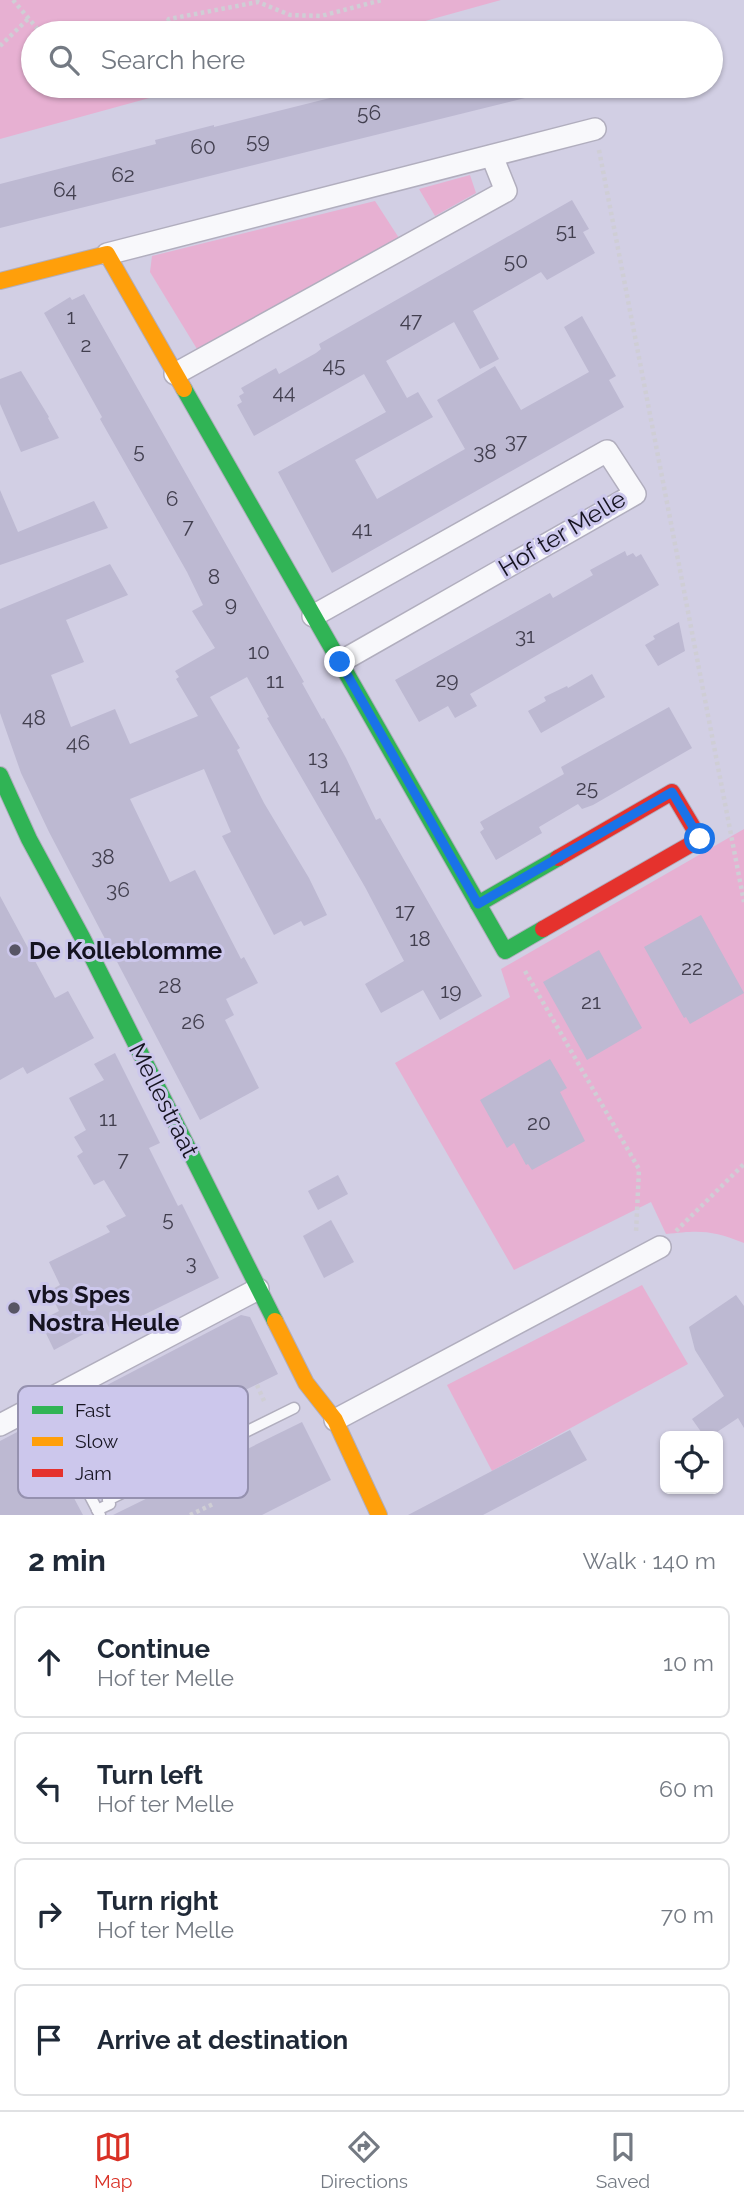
<!DOCTYPE html>
<meta charset="utf-8">
<style>
:root{--surface:#fff;--page:#f2f2f3;--text:#1f2937;--muted:#747a83;--line:#e0e1e3;--accent:#d93025}
body{margin:0;font-family:Raleway,sans-serif;background:var(--page);color:var(--text)}
.controls{position:absolute;right:21px;bottom:21px;display:grid;overflow:hidden;border-radius:10px;box-shadow:0 2px 5px #0004}
.controls button{width:63px;height:63px;display:grid;place-items:center;padding:0;border:0;border-bottom:2px solid var(--line);background:var(--surface);color:var(--text);font:35px sans-serif}
.stop{position:absolute;width:21px;height:21px;margin:-16px;border:5px solid #1a73e8;border-radius:50%;background:#fff}
.stop.end{background:#1a73e8;border-color:#fff;box-shadow:0 2px 7px #0008}
.list{margin:0;padding:0;list-style:none}
h2{display:flex;justify-content:space-between;align-items:center;height:91px;margin:0;padding:0 28px;font-size:30px}
h2 small{font-size:23px;font-weight:400;color:var(--muted)}
.list li{display:grid;grid-template-columns:46px 1fr auto;gap:21px;align-items:center;box-sizing:border-box;height:112px;margin:0 14px 14px;padding:0 14px;border:2px solid var(--line);border-radius:10px}
.list b{display:block;font-size:26px;white-space:nowrap}
.list p{margin:0;font-size:23px;white-space:nowrap;color:var(--muted)}
.list em{font-size:23px;font-style:normal;color:var(--muted)}
.icon{flex:none;width:38px;height:38px;fill:none;stroke:currentColor;stroke-width:2;stroke-linecap:round;stroke-linejoin:round}
.map{position:relative;flex:none;width:744px;height:1515px;overflow:hidden}
.search{position:absolute;background:var(--surface);box-shadow:0 2px 5px #0004;left:21px;right:21px;top:21px;height:77px;display:flex;align-items:center;gap:18px;box-sizing:border-box;padding:0 24px;border-radius:38px;color:var(--muted);font-size:26px}
.sheet{height:595px;background:var(--surface)}
nav{display:flex;justify-content:space-around;align-items:center;box-sizing:border-box;height:98px;border-top:2px solid var(--line);background:var(--surface);font-size:19px;color:var(--muted)}
nav a{display:grid;justify-items:center;gap:4px}
nav .on{color:var(--accent)}
.map>svg:first-child{display:block}
.green{fill:#e7b0d2}
.building{fill:#bdb9d2}
.lines{fill:none;stroke-linecap:round;stroke-linejoin:round}
.lane-casing{stroke:#b1aebe;stroke-width:13}
.street-casing{stroke:#b1aebe;stroke-width:24}
.fast-casing{stroke:#b1aebe;stroke-width:18}
.slow-casing{stroke:#b1aebe;stroke-width:18}
.jam-casing{stroke:#b1aebe;stroke-width:18}
.path{stroke:#cfced5;stroke-width:4.5;stroke-dasharray:3.5 3.5;stroke-linecap:butt}
.lane{stroke:#f8f8fb;stroke-width:10}
.street{stroke:#f8f8fb;stroke-width:21}
.fast{stroke:#30b455;stroke-width:16}
.slow{stroke:#ff9f0a;stroke-width:16}
.jam{stroke:#e5322d;stroke-width:16}
.route{stroke:#1a73e8;stroke-width:9}
.poi-dot{fill:#575565;stroke:#ccc7ec;stroke-width:2.5}
.labels{text-anchor:middle;dominant-baseline:central;stroke-width:6;stroke-linejoin:round;paint-order:stroke}
.number-label{font-size:21px;fill:#423f4f}
.street-label{font-size:24px;fill:#151320;stroke:#ccc7ec}
.poi-label{font-size:24px;font-weight:bold;fill:#151320;stroke:#ccc7ec;text-anchor:start}
.key{fill:#ccc7ec;stroke:#9591af;stroke-width:2}
.key-label{font-size:19px;fill:#151320}
</style>
<div class="map">
<svg width="744" height="1515" viewBox="0 0 744 1515">
<rect width="100%" height="100%" fill="#d2cfe4"/>
<g class="green">
<path d="M 0,0 L 501,0 L 382,33 L 33,33 L 33,86 L 193,86 L 0,139 Z"/>
<path d="M 470,175 L 476,193 L 435,216 L 419,189 Z"/>
<path d="M 375,201 L 399,238 L 197,349 L 150,272 L 152,256 Z"/>
<path d="M 744,829 L 744,1243 C 712,1230 700,1230 666,1234 L 651,1202 L 514,1270 L 395,1063 L 510,997 L 501,969 Z"/>
<path d="M 642,1285 L 688,1364 L 492,1471 L 447,1385 Z"/>
</g>
<g class="building">
<path d="M 378,86 L 536,86 L 537,95 L 0,228 L 0,184 L 156,144 L 155,140 L 214,125 L 214,127 Z"/>
<path d="M 572,200 L 589,229 L 583,232 L 595,253 L 547,280 L 541,272 L 473,311 L 499,359 L 480,369 L 454,322 L 386,361 L 407,398 L 418,392 L 433,417 L 355,460 L 377,499 L 465,449 L 437,400 L 495,366 L 521,410 L 589,372 L 564,327 L 582,316 L 616,376 L 609,380 L 624,407 L 332,573 L 278,472 L 386,412 L 364,374 L 254,436 L 237,405 L 242,402 L 239,396 L 244,393 L 241,388 L 276,368 L 279,374 L 316,353 L 321,349 L 319,344 Z"/>
<path d="M 84,294 L 304,682 L 302,683 L 322,719 L 324,718 L 346,758 L 376,820 L 380,818 L 482,996 L 440,1020 L 423,990 L 381,1013 L 365,984 L 404,961 L 365,887 L 267,718 L 269,717 L 247,677 L 210,697 L 240,748 L 237,750 L 264,803 L 309,878 L 327,915 L 304,926 L 301,921 L 274,935 L 222,836 L 231,832 L 204,769 L 130,799 L 170,882 L 195,870 L 241,959 L 244,957 L 258,983 L 226,999 L 234,1015 L 225,1020 L 259,1088 L 200,1120 L 49,832 L 21,773 L 0,713 L 0,609 L 110,564 L 128,595 L 66,620 L 84,662 L 51,675 L 71,727 L 115,709 L 130,744 L 198,716 L 176,679 L 179,677 L 175,671 L 215,648 L 192,611 L 203,605 L 187,572 L 100,419 L 102,417 L 44,313 L 70,297 L 72,300 Z"/>
<path d="M 21,371 L 49,417 L 48,418 L 59,438 L 21,452 L 0,404 L 0,379 Z"/>
<path d="M 0,490 L 18,532 L 94,501 L 108,528 L 0,565 Z"/>
<path d="M 625,551 L 627,556 L 633,553 L 636,557 L 641,554 L 659,585 L 470,694 L 477,706 L 455,718 L 448,706 L 419,722 L 395,680 L 550,593 L 553,598 L 593,575 L 590,570 Z"/>
<path d="M 679,622 L 685,651 L 658,666 L 645,645 L 655,639 L 653,636 Z"/>
<path d="M 592,674 L 605,697 L 541,733 L 528,711 L 546,701 L 544,697 L 567,686 L 568,688 Z"/>
<path d="M 669,707 L 692,748 L 593,805 L 582,809 L 578,804 L 539,827 L 542,833 L 496,860 L 480,832 L 484,829 L 480,822 L 564,774 L 561,767 Z"/>
<path d="M 0,896 L 55,998 L 68,991 L 94,1038 L 27,1074 L 23,1067 L 0,1080 Z"/>
<path d="M 701,915 L 744,993 L 690,1024 L 686,1017 L 684,1018 L 644,947 Z"/>
<path d="M 599,950 L 642,1028 L 587,1060 L 543,982 Z"/>
<path d="M 115,1053 L 160,1143 L 149,1148 L 178,1206 L 182,1204 L 219,1278 L 111,1331 L 106,1322 L 54,1350 L 40,1321 L 59,1311 L 49,1291 L 60,1285 L 49,1262 L 110,1232 L 106,1226 L 126,1216 L 104,1180 L 94,1185 L 77,1156 L 83,1152 L 74,1137 L 86,1130 L 69,1098 L 104,1080 L 94,1064 Z"/>
<path d="M 550,1059 L 567,1088 L 560,1092 L 585,1141 L 532,1170 L 528,1164 L 526,1165 L 514,1143 L 507,1148 L 480,1100 Z"/>
<path d="M 338,1175 L 348,1194 L 318,1210 L 308,1191 Z"/>
<path d="M 331,1220 L 354,1262 L 324,1278 L 303,1236 Z"/>
<path d="M 736,1295 L 744,1306 L 744,1428 L 738,1418 L 711,1436 L 704,1436 L 692,1419 L 724,1396 L 695,1350 L 689,1327 Z"/>
<path d="M 241,1315 L 250,1317 L 278,1374 L 172,1426 L 157,1399 L 51,1455 L 83,1515 L 0,1515 L 0,1441 Z"/>
<path d="M 302,1422 L 331,1480 L 262,1515 L 113,1515 Z"/>
<path d="M 570,1430 L 587,1460 L 483,1515 L 408,1515 Z"/>
</g>
<g class="lines">
<defs>
<g id="lane">
<path d="M 70,1458 L 100,1515"/>
<path d="M 97,1510 L 110,1504 L 108,1500 L 294,1408"/>
</g>
<g id="street">
<path d="M 107,254 L 595,129"/>
<path d="M 175,374 L 506,191 L 492,156"/>
<path d="M 313,616 L 607,451 L 635,494 L 340,662"/>
<path d="M 335,1420 L 660,1247"/>
<path d="M 0,1425 L 258,1289"/>
</g>
<g id="fast">
<path d="M 184,389 L 505,951 L 543,929"/>
<path d="M 0,775 L 29,839 L 82,937 L 275,1321"/>
<path d="M 478,904 L 558,858"/>
</g>
<g id="slow">
<path d="M 0,281 L 107,254 L 184,389"/>
<path d="M 275,1321 L 306,1383 L 335,1420 L 379,1515"/>
</g>
<path id="jam" d="M 543,929 L 700,839 L 672,792 L 558,858"/>
</defs>
<use href="#lane" class="lane-casing"/>
<use href="#street" class="street-casing"/>
<use href="#fast" class="fast-casing"/>
<use href="#slow" class="slow-casing"/>
<use href="#jam" class="jam-casing"/>
<g class="path">
<path d="M 13,0 L 41,33"/>
<path d="M 160,33 L 169,19 L 258,2 L 290,15 L 321,16 L 382,0"/>
<path d="M 0,46 L 28,19"/>
<path d="M 599,150 L 744,902"/>
<path d="M 525,971 L 639,1169 L 636,1233"/>
<path d="M 676,1231 L 744,1164"/>
<path d="M 257,1385 L 265,1403"/>
<path d="M 32,1478 L 54,1467"/>
<path d="M 190,1515 L 213,1504"/>
</g>
<use href="#lane" class="lane"/>
<use href="#street" class="street"/>
<use href="#fast" class="fast"/>
<use href="#slow" class="slow"/>
<use href="#jam" class="jam"/>
</g>
<g class="lines">
<path class="route" d="M 340,662 L 478,904 L 672,792 L 700,839"/>
</g>
<g class="poi-dot">
<circle cx="15" cy="950" r="7"/>
<circle cx="14" cy="1308" r="7"/>
</g>
<g class="labels">
<g class="number-label">
<text x="369" y="112">56</text>
<text x="258" y="140">59</text>
<text x="203" y="146">60</text>
<text x="123" y="174">62</text>
<text x="65" y="189">64</text>
<text x="566" y="230">51</text>
<text x="516" y="260">50</text>
<text x="71" y="316">1</text>
<text x="411" y="319">47</text>
<text x="86" y="344">2</text>
<text x="334" y="364">45</text>
<text x="284" y="391">44</text>
<text x="516" y="440">37</text>
<text x="139" y="450">5</text>
<text x="485" y="451">38</text>
<text x="172" y="498">6</text>
<text x="188" y="525">7</text>
<text x="362" y="528">41</text>
<text x="214" y="576">8</text>
<text x="231" y="603">9</text>
<text x="525" y="635">31</text>
<text x="259" y="651">10</text>
<text x="447" y="679">29</text>
<text x="275" y="680">11</text>
<text x="34" y="717">48</text>
<text x="78" y="742">46</text>
<text x="318" y="757">13</text>
<text x="330" y="785">14</text>
<text x="587" y="787">25</text>
<text x="103" y="856">38</text>
<text x="118" y="889">36</text>
<text x="405" y="910">17</text>
<text x="420" y="938">18</text>
<text x="692" y="967">22</text>
<text x="170" y="985">28</text>
<text x="451" y="990">19</text>
<text x="591" y="1001">21</text>
<text x="193" y="1021">26</text>
<text x="108" y="1118">11</text>
<text x="539" y="1122">20</text>
<text x="123" y="1158">7</text>
<text x="168" y="1218">5</text>
<text x="191" y="1262">3</text>
</g>
<g class="street-label">
<text transform="translate(562 533) rotate(-31)">Hof ter Melle</text>
<text transform="translate(164 1100) rotate(63)">Mellestraat</text>
</g>
<g class="poi-label">
<text x="29" y="950">De Kolleblomme</text>
<text x="28" y="1294">vbs Spes<tspan x="28" dy="28">Nostra Heule</tspan></text>
</g>
</g>
<rect x="18" y="1386" width="230" height="112" rx="10" class="key"/>
<rect x="32" y="1406" width="31" height="8" fill="#30b455"/>
<rect x="32" y="1437" width="31" height="9" fill="#ff9f0a"/>
<rect x="32" y="1469" width="31" height="8" fill="#e5322d"/>
<g class="key-label">
<text x="75" y="1417">Fast</text>
<text x="75" y="1448">Slow</text>
<text x="75" y="1480">Jam</text>
</g>
</svg>
<div class="controls">
<button><svg class="icon" aria-label="locate" viewBox="0 0 24 24"><circle cx="12" cy="12" r="6"/><path d="M12 2v4M12 18v4M2 12h4M18 12h4"/></svg></button>
</div>
<div class="stop" style="left:700px;top:839px"></div>
<div class="stop end" style="left:340px;top:662px"></div>
<div class="search"><svg class="icon" aria-label="search" viewBox="0 0 24 24"><circle cx="10" cy="10" r="6"/><path d="M15 15l6 6"/></svg>Search here</div>
</div>
<section class="sheet">
<h2>2 min<small>Walk · 140 m</small></h2>
<ul class="list">
<li><svg class="icon" aria-label="ahead" viewBox="0 0 24 24"><path d="M12 20V5M6 11l6-6 6 6"/></svg><div><b>Continue</b><p>Hof ter Melle</p></div><em>10 m</em></li>
<li><svg class="icon" aria-label="left" viewBox="0 0 24 24"><path d="M17 20v-9H6M10 6l-5 5 5 5"/></svg><div><b>Turn left</b><p>Hof ter Melle</p></div><em>60 m</em></li>
<li><svg class="icon" aria-label="right" viewBox="0 0 24 24"><path d="M7 20v-9h11M14 6l5 5-5 5"/></svg><div><b>Turn right</b><p>Hof ter Melle</p></div><em>70 m</em></li>
<li><svg class="icon" aria-label="arrive" viewBox="0 0 24 24"><path d="M6 21V4h12l-3 4 3 4H6"/></svg><div><b>Arrive at destination</b></div></li>
</ul>
</section>
<nav>
<a class="on"><svg class="icon" aria-label="map" viewBox="0 0 24 24"><path d="M3 6l6-2 6 2 6-2v14l-6 2-6-2-6 2zM9 4v14M15 6v14"/></svg>Map</a>
<a><svg class="icon" aria-label="directions" viewBox="0 0 24 24"><path d="M12 3l9 9-9 9-9-9zM9 14v-3h6M13 9l2 2-2 2"/></svg>Directions</a>
<a><svg class="icon" aria-label="saved" viewBox="0 0 24 24"><path d="M7 4h10v16l-5-4-5 4z"/></svg>Saved</a>
</nav>
